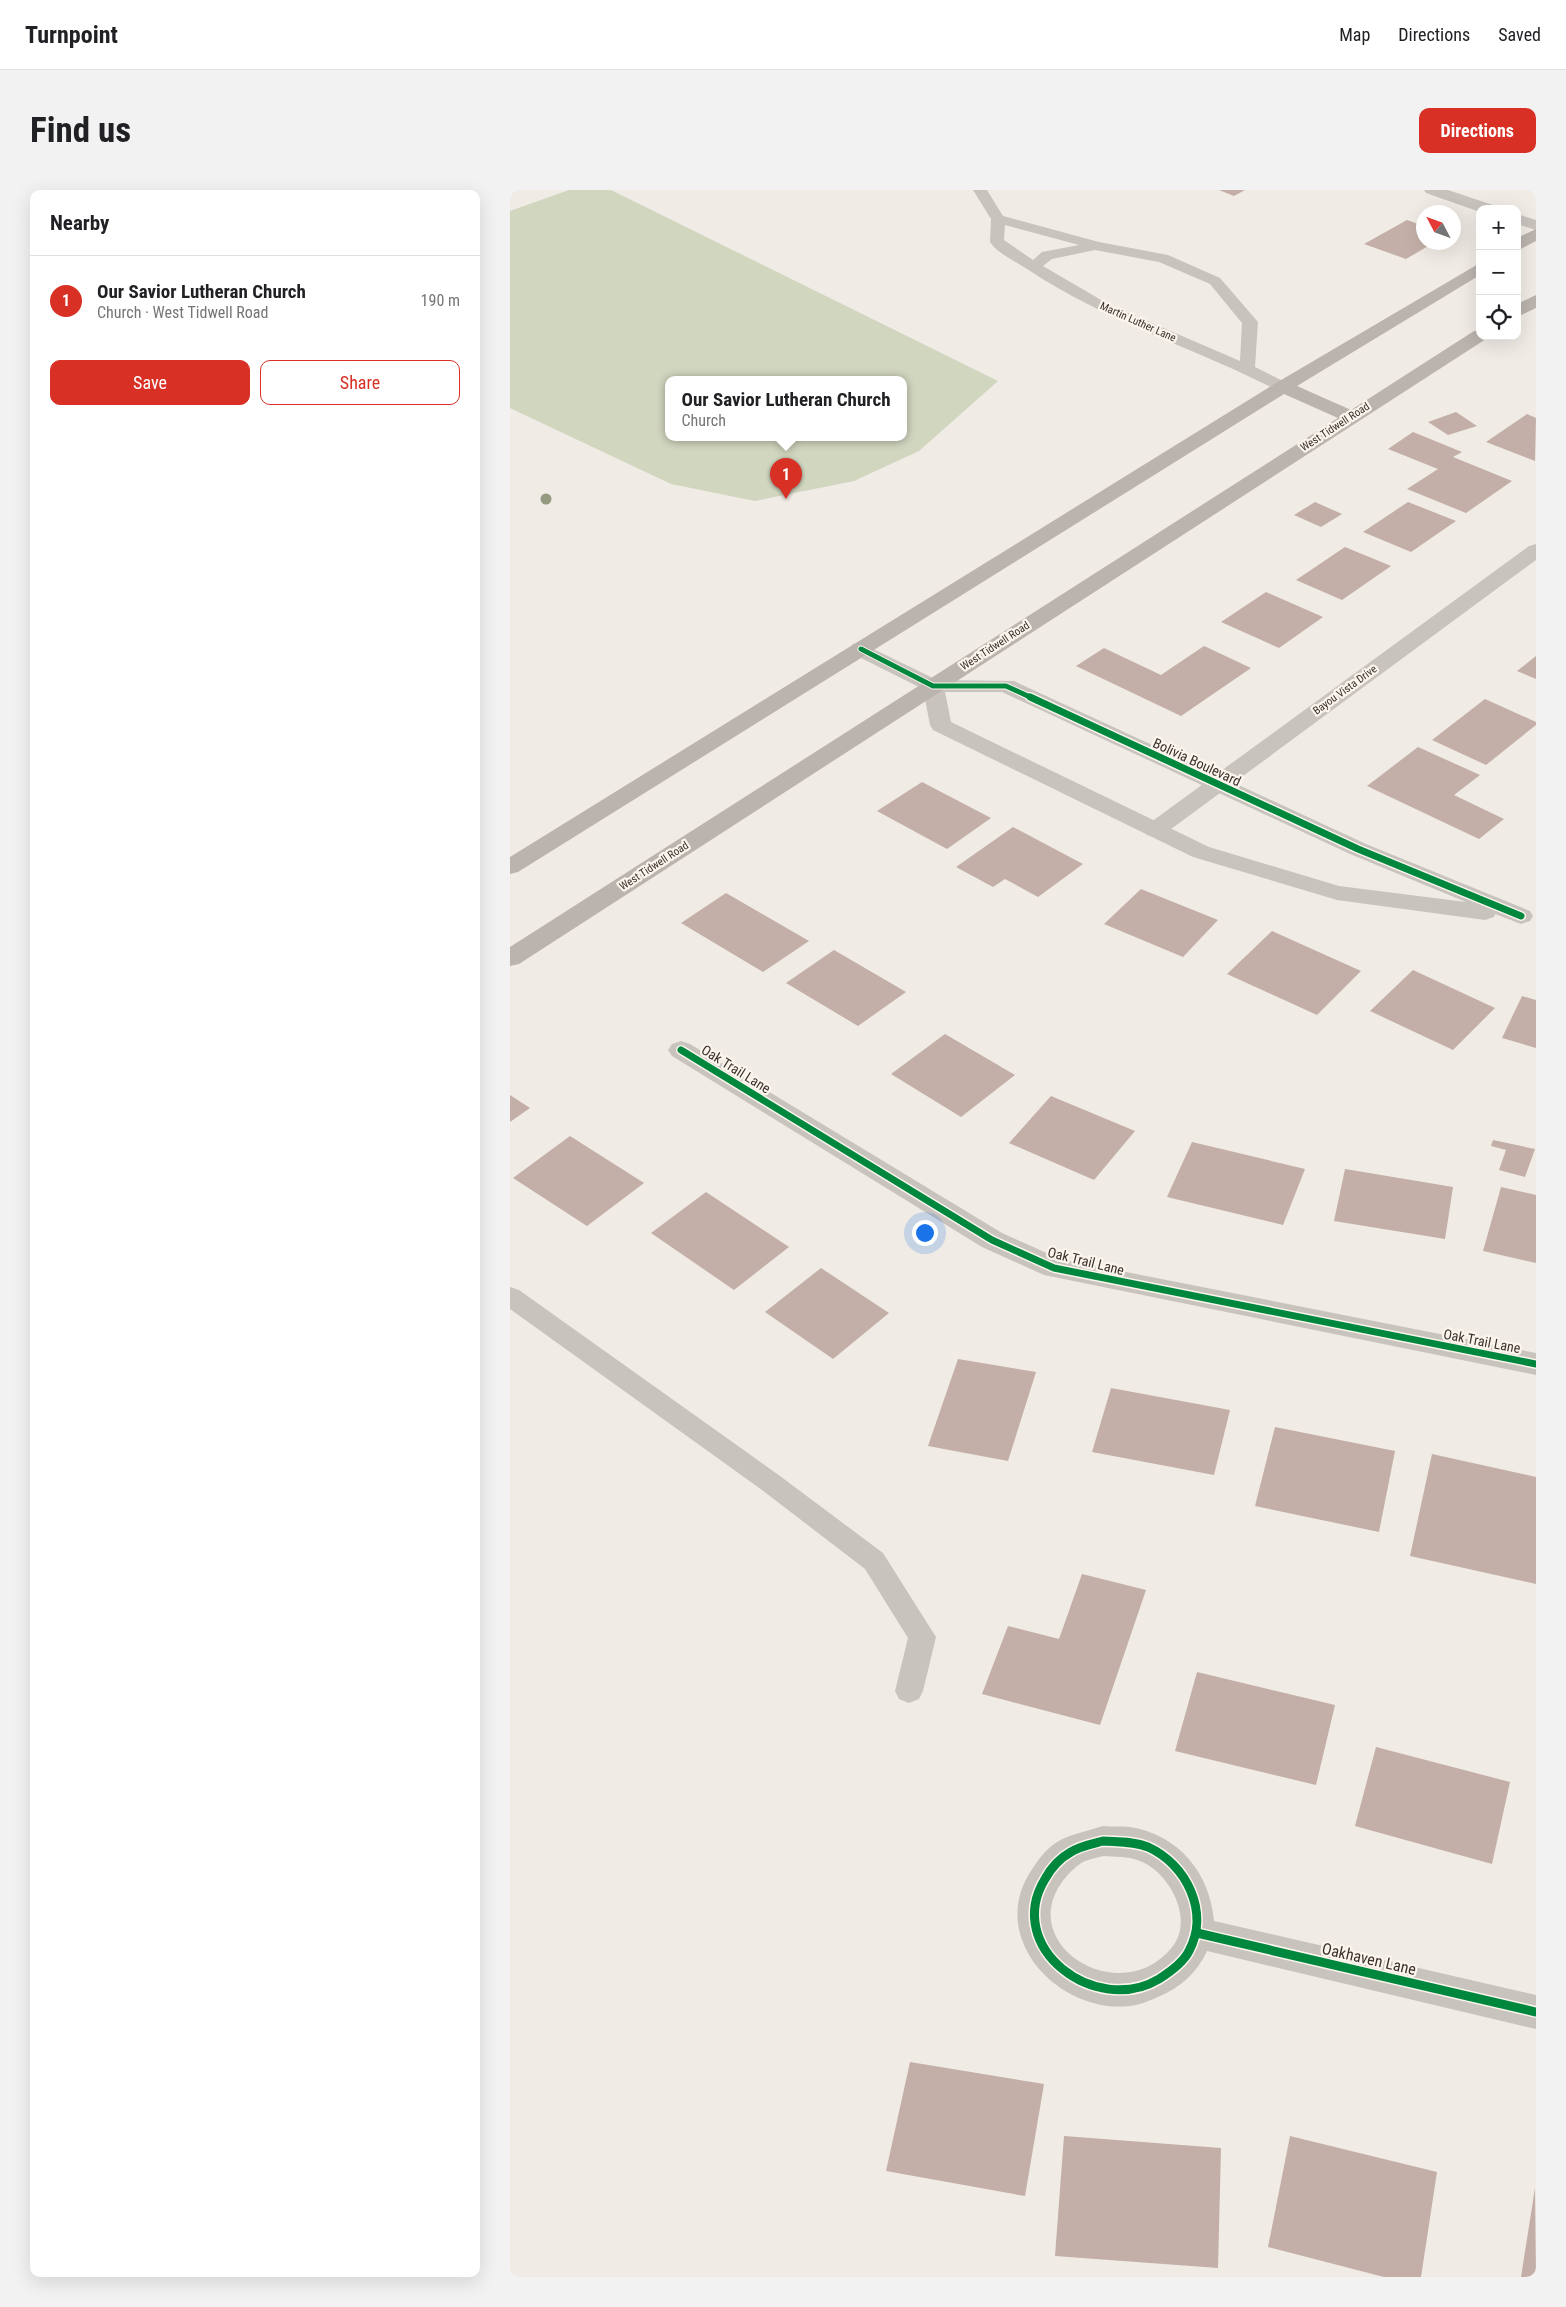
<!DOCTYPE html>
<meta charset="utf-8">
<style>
:root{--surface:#fff;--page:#f2f2f2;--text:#202124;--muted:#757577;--line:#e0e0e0;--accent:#d93025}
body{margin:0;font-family:"Roboto Condensed",sans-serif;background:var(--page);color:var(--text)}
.controls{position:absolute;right:15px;top:15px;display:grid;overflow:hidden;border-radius:10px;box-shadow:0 5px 20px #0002}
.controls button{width:45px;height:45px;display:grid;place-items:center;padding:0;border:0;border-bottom:1px solid var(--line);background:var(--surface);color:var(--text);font:25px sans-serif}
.compass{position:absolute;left:906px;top:15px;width:45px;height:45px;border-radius:50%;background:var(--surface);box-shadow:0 5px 20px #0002;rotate:311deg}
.you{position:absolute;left:414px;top:1042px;width:18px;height:18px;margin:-12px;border:4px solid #fff;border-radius:50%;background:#1a73e8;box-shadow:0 0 0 8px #1a73e833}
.badge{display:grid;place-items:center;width:32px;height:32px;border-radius:50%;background:var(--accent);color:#fff;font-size:16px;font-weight:700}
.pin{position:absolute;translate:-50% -41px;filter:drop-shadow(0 1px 2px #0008)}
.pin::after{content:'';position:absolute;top:26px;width:18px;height:15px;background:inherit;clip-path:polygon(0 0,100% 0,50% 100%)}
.popup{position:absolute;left:155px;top:186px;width:242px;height:65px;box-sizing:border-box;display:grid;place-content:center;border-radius:10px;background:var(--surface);filter:drop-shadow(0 1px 4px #0005);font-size:16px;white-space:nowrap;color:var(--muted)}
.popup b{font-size:19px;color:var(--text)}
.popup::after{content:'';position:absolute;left:50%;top:100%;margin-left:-10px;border:10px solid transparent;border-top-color:var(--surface)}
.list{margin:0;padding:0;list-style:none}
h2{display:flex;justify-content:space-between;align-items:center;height:65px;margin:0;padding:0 20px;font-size:21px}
h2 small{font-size:16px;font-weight:400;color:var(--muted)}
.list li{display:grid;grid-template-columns:32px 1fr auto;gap:15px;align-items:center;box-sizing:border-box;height:90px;padding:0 20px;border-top:1px solid var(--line)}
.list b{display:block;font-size:19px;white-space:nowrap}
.list p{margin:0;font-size:16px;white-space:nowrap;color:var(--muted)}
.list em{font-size:16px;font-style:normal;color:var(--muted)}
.actions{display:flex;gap:10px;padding:15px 20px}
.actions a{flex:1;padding:11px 0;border:1px solid var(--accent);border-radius:10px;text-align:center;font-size:18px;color:var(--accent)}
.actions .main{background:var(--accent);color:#fff}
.icon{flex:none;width:28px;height:28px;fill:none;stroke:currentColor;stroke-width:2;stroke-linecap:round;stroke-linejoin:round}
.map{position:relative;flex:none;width:1026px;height:2087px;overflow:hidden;border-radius:10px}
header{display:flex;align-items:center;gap:30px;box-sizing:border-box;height:70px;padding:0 25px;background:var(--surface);border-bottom:1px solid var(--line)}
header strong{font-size:24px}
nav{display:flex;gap:28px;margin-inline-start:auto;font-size:18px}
.intro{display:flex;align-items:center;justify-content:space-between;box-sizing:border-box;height:120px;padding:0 30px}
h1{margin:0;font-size:35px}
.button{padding:12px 22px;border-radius:10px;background:var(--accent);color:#fff;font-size:18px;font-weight:700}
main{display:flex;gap:30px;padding:0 30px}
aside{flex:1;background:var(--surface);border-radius:10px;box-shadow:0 5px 20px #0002}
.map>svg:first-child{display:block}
.green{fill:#d1d6bf;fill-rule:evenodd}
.building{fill:#c3afa7}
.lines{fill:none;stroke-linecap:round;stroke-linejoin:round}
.service{fill:#c9c3be;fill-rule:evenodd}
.minor{fill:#c9c3be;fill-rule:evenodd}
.tertiary{fill:#c9c3be;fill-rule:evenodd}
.secondary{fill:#bab3ae;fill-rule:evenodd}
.cycleway-far2-casing{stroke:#fbf5ee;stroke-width:7}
.cycleway-far1-casing{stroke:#fbf5ee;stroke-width:10}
.cycleway-casing{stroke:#fbf5ee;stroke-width:12}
.cycleway-far2{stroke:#00873e;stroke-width:5}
.cycleway-far1{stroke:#00873e;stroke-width:7}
.cycleway{stroke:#00873e;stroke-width:9}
.tree{fill:#959b80}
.labels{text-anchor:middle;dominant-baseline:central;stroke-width:4.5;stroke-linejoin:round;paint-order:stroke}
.far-street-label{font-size:11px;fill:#3b302b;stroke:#fbf5ee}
.street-label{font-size:14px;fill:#3b302b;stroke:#fbf5ee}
.near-street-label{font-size:16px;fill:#3b302b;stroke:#fbf5ee}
</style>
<header>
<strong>Turnpoint</strong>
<nav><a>Map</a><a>Directions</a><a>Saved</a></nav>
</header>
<div class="intro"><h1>Find us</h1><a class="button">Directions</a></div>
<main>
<aside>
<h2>Nearby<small></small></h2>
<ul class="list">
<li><span class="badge">1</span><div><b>Our Savior Lutheran Church</b><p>Church · West Tidwell Road</p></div><em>190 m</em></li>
</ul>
<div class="actions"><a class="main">Save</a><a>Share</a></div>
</aside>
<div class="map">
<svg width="1026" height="2087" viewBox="0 0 1026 2087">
<rect width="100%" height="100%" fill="#f0ebe5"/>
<path class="green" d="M 59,0 L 101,0 L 488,191 L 409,261 L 344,291 L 245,311 L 161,294 L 0,218 L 0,21 ZM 158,190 L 394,190 L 394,248 L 158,248 Z"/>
<g class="building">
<path d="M 709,0 L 735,0 L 724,6 Z"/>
<path d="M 897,30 L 914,36 L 914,52 L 925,52 L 896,69 L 854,54 Z"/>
<path d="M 946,222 L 967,236 L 938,245 L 918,232 Z"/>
<path d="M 1017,224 L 1026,228 L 1025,271 L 976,252 Z"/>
<path d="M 903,242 L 952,262 L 943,267 L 1002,291 L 956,323 L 897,299 L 928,279 L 878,259 Z"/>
<path d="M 805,312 L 832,324 L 811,337 L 784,325 Z"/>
<path d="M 898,312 L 946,331 L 901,362 L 853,342 Z"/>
<path d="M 835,357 L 881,376 L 832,410 L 786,390 Z"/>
<path d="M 756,402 L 813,427 L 769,458 L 711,432 Z"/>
<path d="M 694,456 L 741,478 L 671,526 L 566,476 L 594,458 L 651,485 Z"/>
<path d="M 1026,466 L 1026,489 L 1007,481 Z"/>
<path d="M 975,509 L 1026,532 L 1026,535 L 976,575 L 922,550 Z"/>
<path d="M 908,557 L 970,585 L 944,605 L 994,629 L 969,649 L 857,596 Z"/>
<path d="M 412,592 L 481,628 L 437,659 L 367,621 Z"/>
<path d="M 503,637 L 573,674 L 528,707 L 495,689 L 483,697 L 446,677 Z"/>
<path d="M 631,699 L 708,730 L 673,767 L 594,734 Z"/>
<path d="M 216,703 L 299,751 L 253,782 L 171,733 Z"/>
<path d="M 762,741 L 851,781 L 807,825 L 717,784 Z"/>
<path d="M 324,760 L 396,802 L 348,836 L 276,793 Z"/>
<path d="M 903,780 L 985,818 L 943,860 L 860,821 Z"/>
<path d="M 1012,806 L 1026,810 L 1026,858 L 992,848 Z"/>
<path d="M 435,844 L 505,885 L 451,927 L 381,884 Z"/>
<path d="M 0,905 L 20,918 L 0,932 Z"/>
<path d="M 541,906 L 625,941 L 584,990 L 499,953 Z"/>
<path d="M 60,946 L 134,993 L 77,1036 L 3,988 Z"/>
<path d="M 983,950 L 1025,959 L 1015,987 L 989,980 L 996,960 L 981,956 Z"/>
<path d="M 682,952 L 795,979 L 773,1035 L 657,1007 Z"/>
<path d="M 835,979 L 943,997 L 935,1049 L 824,1031 Z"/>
<path d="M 991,997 L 1026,1005 L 1026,1073 L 973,1061 Z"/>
<path d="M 196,1002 L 279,1057 L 224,1100 L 141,1043 Z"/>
<path d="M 311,1078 L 379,1123 L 323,1169 L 255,1122 Z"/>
<path d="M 448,1169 L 526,1182 L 498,1271 L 418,1256 Z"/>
<path d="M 601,1198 L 720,1220 L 704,1285 L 582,1262 Z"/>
<path d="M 765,1237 L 885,1261 L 869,1342 L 745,1316 Z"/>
<path d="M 922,1264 L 1026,1287 L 1026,1394 L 900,1366 Z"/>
<path d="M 572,1384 L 636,1400 L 590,1535 L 472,1504 L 498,1436 L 549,1449 Z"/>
<path d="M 687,1482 L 825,1515 L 806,1595 L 665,1561 Z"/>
<path d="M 866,1557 L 1000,1592 L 982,1674 L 845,1636 Z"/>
<path d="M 400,1872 L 534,1894 L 515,2006 L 376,1981 Z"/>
<path d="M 554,1946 L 711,1958 L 708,2078 L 545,2066 Z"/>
<path d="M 780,1946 L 927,1982 L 911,2087 L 874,2087 L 758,2057 Z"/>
<path d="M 1025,1998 L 1026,2087 L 1011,2087 Z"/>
</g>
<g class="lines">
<g class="service">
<path d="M 463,0 L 477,0 L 493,26 L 589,52 L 658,65 L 710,88 L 748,132 L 745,177 L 779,194 L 781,197 L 779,200 L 767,200 C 682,157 597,132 517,79 C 505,71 487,63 480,52 L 481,29 ZM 495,35 L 569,55 L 532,62 L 523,70 L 494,50 ZM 585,60 L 649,72 L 700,94 L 732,133 L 730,171 L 598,114 L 533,76 L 542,69 Z"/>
<path d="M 0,1097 L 9,1100 L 270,1286 L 373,1363 L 426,1447 L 413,1501 L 409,1509 L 399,1513 L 389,1509 L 385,1501 L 398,1448 L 355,1379 L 252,1300 L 0,1119 Z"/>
</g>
<g class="minor">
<path d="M 914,0 L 938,0 L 983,15 L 985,19 L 970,19 L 970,22 L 916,3 Z"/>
<path d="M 1007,24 L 1026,30 L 1026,40 L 1007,34 Z"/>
<path d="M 1026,354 L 1026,370 L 653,645 L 645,647 L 637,645 L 633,640 L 637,635 L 1019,356 Z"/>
<path d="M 171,851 L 180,854 L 492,1043 L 550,1069 L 1026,1163 L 1026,1185 L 534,1085 L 472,1057 L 162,866 L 158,860 L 162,854 Z"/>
<path d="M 593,1636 C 602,1637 611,1636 620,1637 C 669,1645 700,1683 704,1731 L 1026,1805 L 1026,1839 L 697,1761 C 687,1783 670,1798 648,1807 C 639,1811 629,1815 620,1816 C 550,1824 479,1750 519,1684 C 527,1672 534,1660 547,1652 C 560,1644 578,1641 593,1636 ZM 593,1666 C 605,1667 619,1666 630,1671 C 659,1682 684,1728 663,1756 C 613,1820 509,1758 550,1695 C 556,1686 565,1676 575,1671 C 580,1669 587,1668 593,1666 Z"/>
</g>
<path class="tertiary" d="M 351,453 L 427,490 L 504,491 L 856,654 L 1020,721 L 1023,726 L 1020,731 L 1011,734 L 985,724 L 984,727 L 975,730 L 827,710 L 683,667 L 423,540 L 420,535 L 413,499 L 343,464 L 340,459 L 343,454 ZM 435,502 L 492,502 L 840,664 L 956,712 L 829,696 L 699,657 L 441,532 Z"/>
<g class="secondary">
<path d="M 1026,39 L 1026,51 L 1007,61 L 1007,48 Z"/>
<path d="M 970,73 L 970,85 L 787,196 L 841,220 L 964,141 L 970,140 L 970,146 L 978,146 L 976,149 L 9,774 L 0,776 L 0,757 L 828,228 L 774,204 L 8,682 L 0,684 L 0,667 L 766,193 Z"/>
<path d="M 1026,105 L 1026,118 L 1007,127 L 1007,114 Z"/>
</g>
<defs>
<path id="cycleway-far2" d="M 351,459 L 423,496 L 496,496 L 522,508"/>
<g id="cycleway-far1">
<path d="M 520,507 L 848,659 L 1011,726"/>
<path d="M 171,860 L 482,1050 L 544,1078 L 1026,1174"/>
</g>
<g id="cycleway">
<path d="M 593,1651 C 608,1652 623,1651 638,1657 C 676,1674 700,1722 679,1761 C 673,1773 660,1782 649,1789 C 586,1827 493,1758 535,1689 C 541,1678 550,1668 561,1662 C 570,1656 582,1654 593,1651 Z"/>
<path d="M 687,1743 L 1026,1822"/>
</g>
</defs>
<use href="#cycleway-far2" class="cycleway-far2-casing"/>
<use href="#cycleway-far1" class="cycleway-far1-casing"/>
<use href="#cycleway" class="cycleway-casing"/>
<use href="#cycleway-far2" class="cycleway-far2"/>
<use href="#cycleway-far1" class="cycleway-far1"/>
<use href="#cycleway" class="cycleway"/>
</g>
<circle class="tree" cx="36" cy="309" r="5.5"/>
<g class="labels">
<g class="far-street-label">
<text transform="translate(628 132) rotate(24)">Martin Luther Lane</text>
<text transform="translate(825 237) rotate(-33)">West Tidwell Road</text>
<text transform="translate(485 456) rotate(-33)">West Tidwell Road</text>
<text transform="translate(835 500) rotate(-36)">Bayou Vista Drive</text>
<text transform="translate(144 676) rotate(-33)">West Tidwell Road</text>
</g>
<g class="street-label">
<text transform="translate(687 572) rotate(25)">Bolivia Boulevard</text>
<text transform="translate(226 879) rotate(32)">Oak Trail Lane</text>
<text transform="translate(576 1071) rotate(14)">Oak Trail Lane</text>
<text transform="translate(972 1151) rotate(11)">Oak Trail Lane</text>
</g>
<g class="near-street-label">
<text transform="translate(859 1769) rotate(13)">Oakhaven Lane</text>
</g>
</g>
</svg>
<div class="controls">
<button>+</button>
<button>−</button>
<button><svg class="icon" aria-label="locate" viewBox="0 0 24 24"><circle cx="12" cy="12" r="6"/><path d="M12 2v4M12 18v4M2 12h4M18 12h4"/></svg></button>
</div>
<svg class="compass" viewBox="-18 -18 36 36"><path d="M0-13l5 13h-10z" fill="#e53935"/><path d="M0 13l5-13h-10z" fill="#757577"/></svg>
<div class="you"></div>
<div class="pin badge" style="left:276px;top:309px">1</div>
<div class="popup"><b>Our Savior Lutheran Church</b>Church</div>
</div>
</main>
